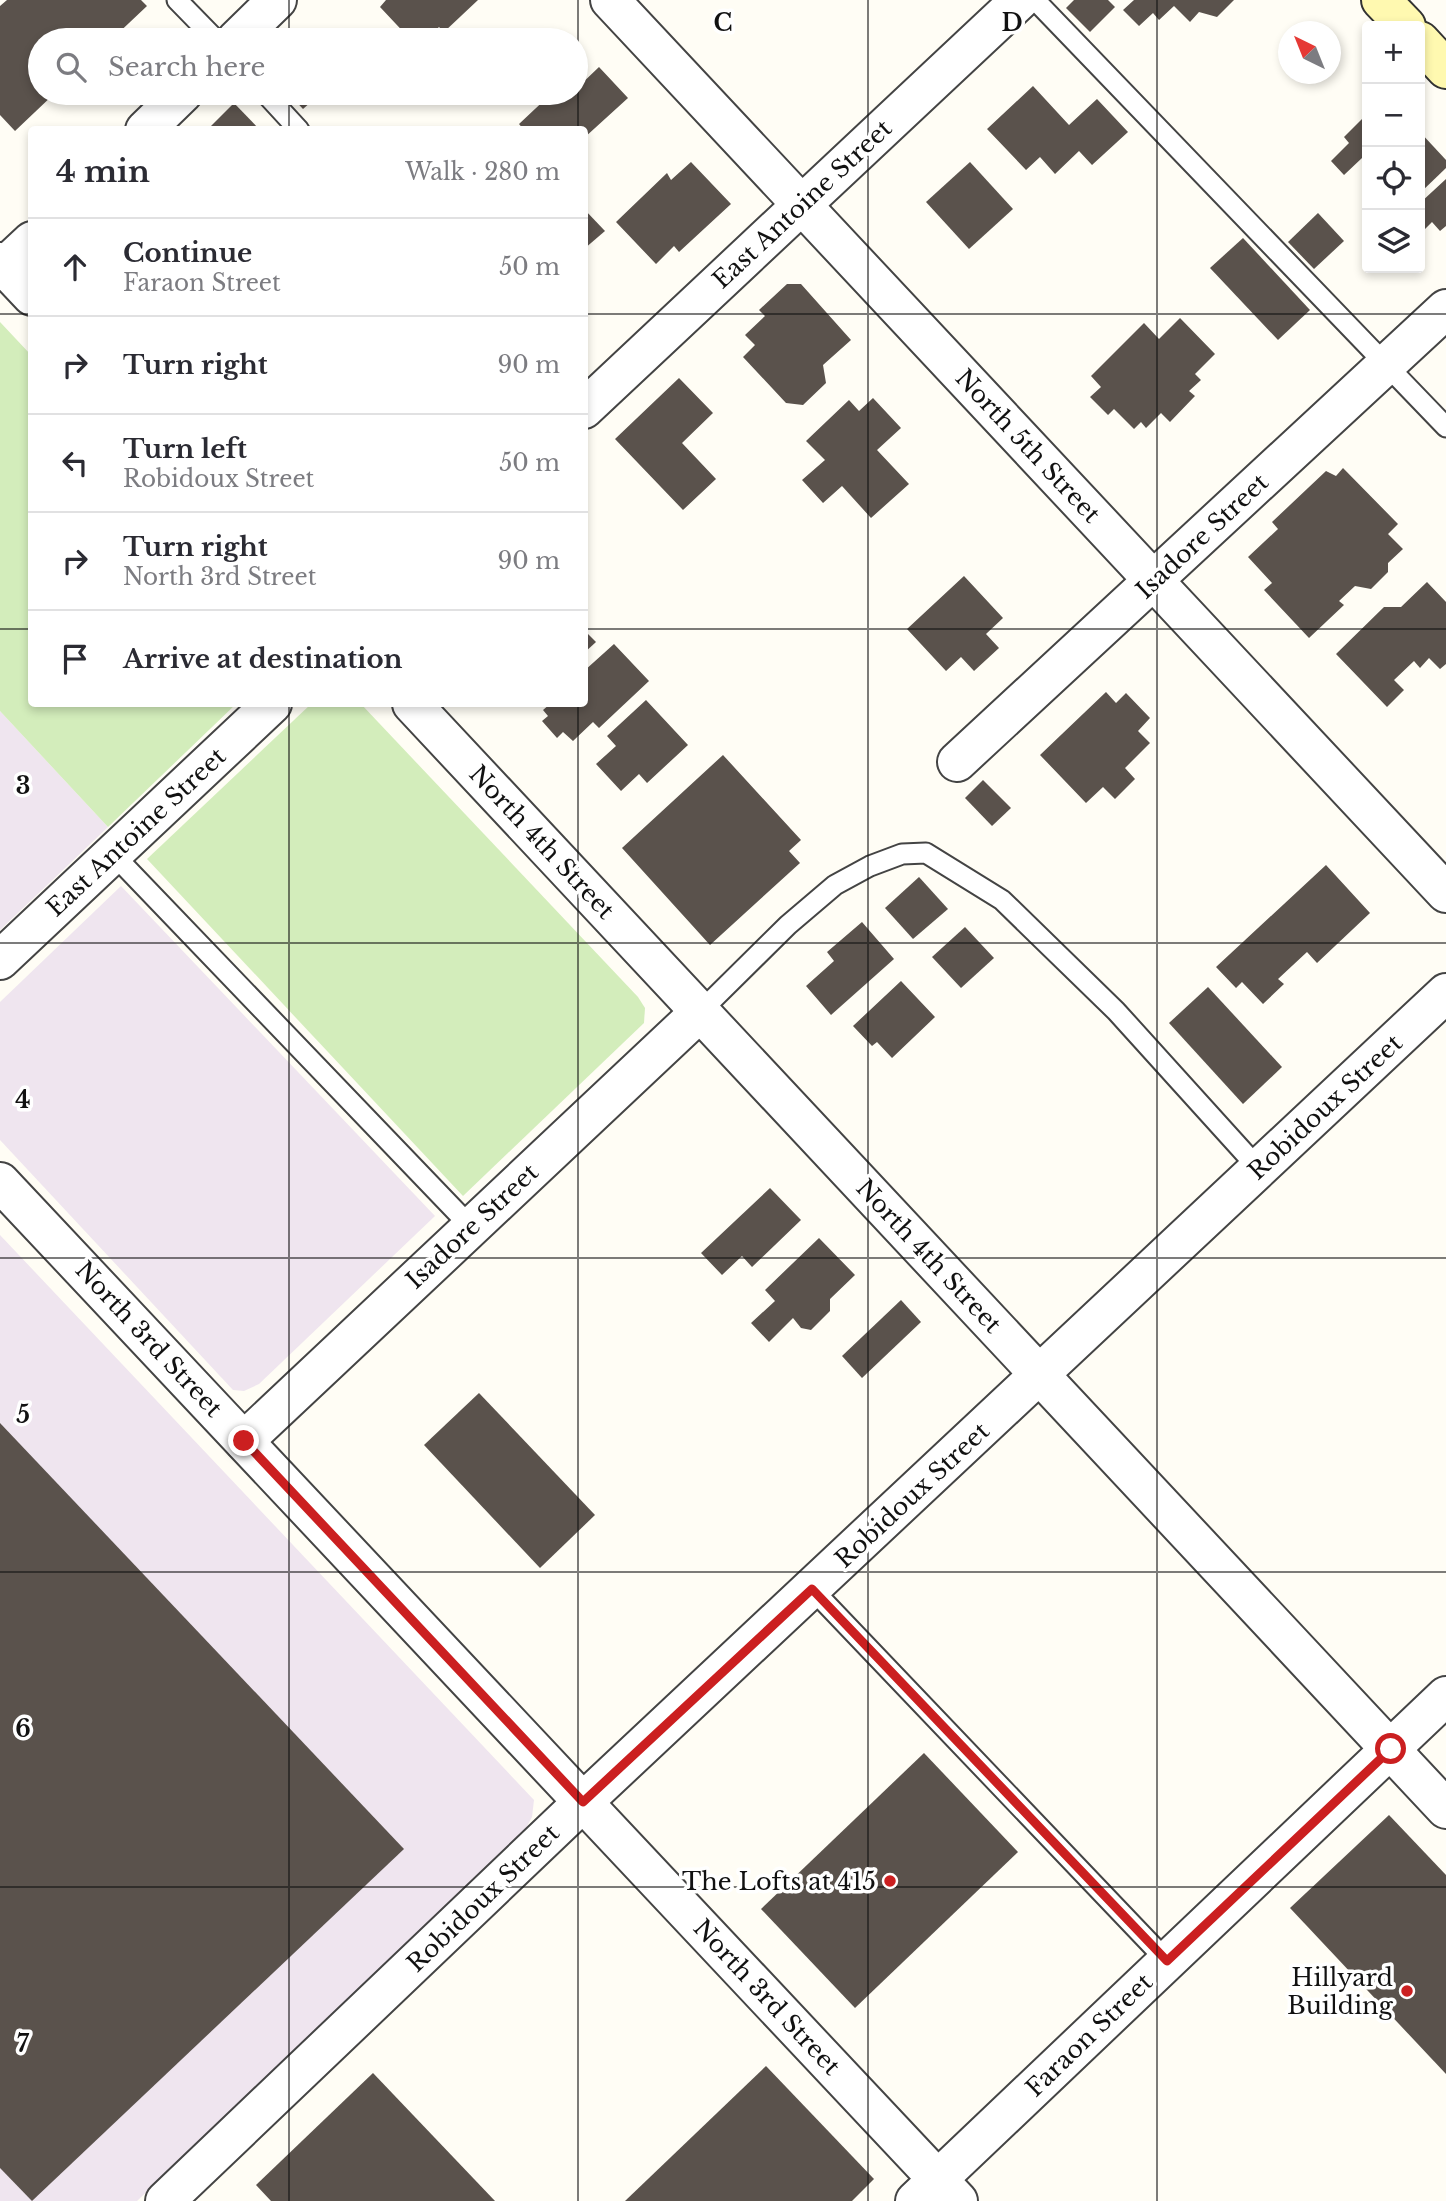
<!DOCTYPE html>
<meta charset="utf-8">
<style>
:root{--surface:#fff;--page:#f7f7f7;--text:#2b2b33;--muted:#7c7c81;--line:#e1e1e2}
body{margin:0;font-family:"Libre Baskerville",serif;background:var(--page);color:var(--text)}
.controls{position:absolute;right:21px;top:21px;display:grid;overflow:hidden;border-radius:7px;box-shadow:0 4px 10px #0003}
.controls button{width:63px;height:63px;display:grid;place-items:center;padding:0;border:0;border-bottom:2px solid var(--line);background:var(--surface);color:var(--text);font:35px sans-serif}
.compass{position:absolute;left:1278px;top:21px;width:63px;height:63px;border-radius:50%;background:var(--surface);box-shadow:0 4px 10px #0003;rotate:317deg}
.stop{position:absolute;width:21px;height:21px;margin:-16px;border:5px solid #cb1f20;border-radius:50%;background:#fff}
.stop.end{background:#cb1f20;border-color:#fff;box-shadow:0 2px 7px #0008}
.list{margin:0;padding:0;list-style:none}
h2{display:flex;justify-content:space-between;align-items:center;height:91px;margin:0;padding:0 28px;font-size:30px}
h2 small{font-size:23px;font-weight:400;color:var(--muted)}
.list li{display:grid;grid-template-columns:46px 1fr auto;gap:21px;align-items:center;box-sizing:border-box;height:98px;padding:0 28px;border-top:2px solid var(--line)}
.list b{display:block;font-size:26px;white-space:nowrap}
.list p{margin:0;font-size:23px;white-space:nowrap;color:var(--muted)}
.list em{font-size:23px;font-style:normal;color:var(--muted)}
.icon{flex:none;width:38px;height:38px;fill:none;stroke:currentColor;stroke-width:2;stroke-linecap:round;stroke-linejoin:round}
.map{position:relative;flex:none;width:1446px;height:2201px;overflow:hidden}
.search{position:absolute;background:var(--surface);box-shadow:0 4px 10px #0003;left:28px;top:28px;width:560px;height:77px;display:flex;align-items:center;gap:18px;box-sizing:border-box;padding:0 24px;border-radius:38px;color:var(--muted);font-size:26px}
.panel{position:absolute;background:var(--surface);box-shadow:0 4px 10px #0003;left:28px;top:126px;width:560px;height:581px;border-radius:7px}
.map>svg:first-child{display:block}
.industrial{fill:#efe5ef}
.green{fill:#d3edbb}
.building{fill:#5a524c}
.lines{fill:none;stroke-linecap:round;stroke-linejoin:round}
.service-casing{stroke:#444;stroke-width:23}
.minor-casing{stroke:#444;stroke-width:42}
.tertiary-casing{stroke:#444;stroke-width:42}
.secondary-casing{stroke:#333;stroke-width:42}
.service{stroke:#fff;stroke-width:19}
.minor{stroke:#fff;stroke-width:38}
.tertiary{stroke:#fff;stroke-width:38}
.secondary{stroke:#fff9b0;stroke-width:38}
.route{stroke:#cb1f20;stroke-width:9}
.grid{fill:none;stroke:#111;stroke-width:2;stroke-opacity:0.55}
.poi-dot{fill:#cb1f20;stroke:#fff;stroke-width:2.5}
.labels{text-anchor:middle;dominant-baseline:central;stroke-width:7;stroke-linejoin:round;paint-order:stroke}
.street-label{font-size:24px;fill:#111;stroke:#fff}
.poi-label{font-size:24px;fill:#111;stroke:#fff;text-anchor:end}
.grid-label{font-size:23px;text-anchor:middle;font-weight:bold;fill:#111;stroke:#fff;stroke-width:7;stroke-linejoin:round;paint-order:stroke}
</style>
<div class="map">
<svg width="1446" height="2201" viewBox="0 0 1446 2201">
<rect width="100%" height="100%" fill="#fffdf5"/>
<g class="industrial">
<path d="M 0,711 L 108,827 L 0,930 Z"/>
<path d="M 121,886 L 435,1216 L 259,1384 L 244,1391 L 233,1390 L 0,1140 L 0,1002 Z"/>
<path d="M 0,1235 L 534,1800 L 532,1817 L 522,1835 L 137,2201 L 0,2201 Z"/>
</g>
<g class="green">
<path d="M 0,322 L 31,355 L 32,704 L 236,704 L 108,827 L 0,711 Z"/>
<path d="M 311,704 L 361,704 L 638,997 L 645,1008 L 644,1023 L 463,1196 L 147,859 Z"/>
</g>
<g class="building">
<path d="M 7,0 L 141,0 L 147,6 L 111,40 L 40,40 L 40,93 L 55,93 L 15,131 L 0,115 L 0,6 Z"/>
<path d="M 386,0 L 478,0 L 444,32 L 439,27 L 425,40 L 411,40 L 380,7 Z"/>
<path d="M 1074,0 L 1108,0 L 1115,7 L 1090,32 L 1066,8 Z"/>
<path d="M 1134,0 L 1234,0 L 1217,17 L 1199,12 L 1190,22 L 1174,6 L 1159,20 L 1153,13 L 1139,26 L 1123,10 Z"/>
<path d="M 599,67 L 628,98 L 584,138 L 584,130 L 524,130 L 519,124 L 552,93 L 576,93 L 576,89 Z"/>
<path d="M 1033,86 L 1069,125 L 1097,99 L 1128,132 L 1092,165 L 1079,151 L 1055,174 L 1040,157 L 1026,170 L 987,129 Z"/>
<path d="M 288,93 L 321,93 L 303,109 Z"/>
<path d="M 234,103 L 260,130 L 207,130 Z"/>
<path d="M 1367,114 L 1367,164 L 1362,158 L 1344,175 L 1331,161 L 1349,143 L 1344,137 Z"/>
<path d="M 1420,132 L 1446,160 L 1446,168 L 1420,193 Z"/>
<path d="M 691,162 L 731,204 L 679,252 L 674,246 L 656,264 L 616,222 L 667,173 L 671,180 Z"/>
<path d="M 970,162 L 1013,209 L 969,249 L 926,202 Z"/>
<path d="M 1446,179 L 1446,226 L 1440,231 L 1432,222 L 1420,234 L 1420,203 Z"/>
<path d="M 584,209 L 605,231 L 584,249 Z"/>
<path d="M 1318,213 L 1344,241 L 1314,269 L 1288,242 Z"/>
<path d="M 1243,238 L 1310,310 L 1278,340 L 1210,268 Z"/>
<path d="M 787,284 L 801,284 L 851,340 L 823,365 L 826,383 L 803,405 L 786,403 L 743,357 L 755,345 L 745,335 L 765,316 L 759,310 Z"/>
<path d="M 1180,318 L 1215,354 L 1195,374 L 1201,380 L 1189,391 L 1195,396 L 1170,422 L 1161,413 L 1146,428 L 1141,422 L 1134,429 L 1114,409 L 1108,415 L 1090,397 L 1101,387 L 1091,376 L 1144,323 L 1159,339 Z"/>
<path d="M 679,378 L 713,413 L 682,443 L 716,479 L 683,510 L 615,439 Z"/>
<path d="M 873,398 L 901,428 L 877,450 L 909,484 L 871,518 L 842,486 L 823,503 L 802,480 L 825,460 L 806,441 L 849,400 L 859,411 Z"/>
<path d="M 1343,468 L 1398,524 L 1388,534 L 1403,549 L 1388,563 L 1388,572 L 1371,589 L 1355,586 L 1339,601 L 1344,605 L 1309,638 L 1264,590 L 1272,583 L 1248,557 L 1278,529 L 1272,522 L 1326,471 L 1336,476 Z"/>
<path d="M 964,576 L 1003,618 L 986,634 L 999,648 L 974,671 L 961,657 L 946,671 L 907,629 Z"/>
<path d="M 1427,582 L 1446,602 L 1446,664 L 1440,669 L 1429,658 L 1420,668 L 1414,661 L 1394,680 L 1404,690 L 1387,707 L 1336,654 L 1384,607 L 1401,607 Z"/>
<path d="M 584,630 L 596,642 L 584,653 Z"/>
<path d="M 614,644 L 649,681 L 599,728 L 593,722 L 573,741 L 563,732 L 557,738 L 542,721 L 548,716 L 543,710 L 550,704 L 584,704 L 584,671 Z"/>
<path d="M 1106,692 L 1116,703 L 1126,693 L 1150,718 L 1138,731 L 1150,743 L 1125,768 L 1135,779 L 1115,799 L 1103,787 L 1086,803 L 1040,755 Z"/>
<path d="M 646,700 L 688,745 L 647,783 L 639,774 L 621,791 L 596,764 L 616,746 L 607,736 Z"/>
<path d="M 723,755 L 801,840 L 789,851 L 800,863 L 710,945 L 622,848 Z"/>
<path d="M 983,780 L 1011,808 L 992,826 L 965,798 Z"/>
<path d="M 1326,865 L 1370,913 L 1317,963 L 1307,952 L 1278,979 L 1284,984 L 1263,1004 L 1242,982 L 1236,988 L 1216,967 Z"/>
<path d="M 919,877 L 948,909 L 913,939 L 885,908 Z"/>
<path d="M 862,922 L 894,959 L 831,1015 L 806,986 L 834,961 L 827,952 Z"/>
<path d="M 965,927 L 994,958 L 961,988 L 932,957 Z"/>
<path d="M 901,981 L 935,1017 L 892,1058 L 877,1042 L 872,1046 L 853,1026 Z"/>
<path d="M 1208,987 L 1282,1067 L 1243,1104 L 1169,1023 Z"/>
<path d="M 770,1188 L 801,1220 L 752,1267 L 742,1256 L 722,1275 L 701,1253 Z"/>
<path d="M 819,1238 L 855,1275 L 830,1299 L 830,1311 L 811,1330 L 801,1328 L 793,1318 L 769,1342 L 751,1323 L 775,1301 L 765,1290 Z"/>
<path d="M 901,1300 L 921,1322 L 862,1378 L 842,1356 Z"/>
<path d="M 479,1393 L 595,1515 L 540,1568 L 424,1445 Z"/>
<path d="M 0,1423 L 404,1849 L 32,2201 L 0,2168 Z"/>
<path d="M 924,1753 L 1018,1852 L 855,2008 L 761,1909 Z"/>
<path d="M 1389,1815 L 1446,1875 L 1446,2074 L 1290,1908 Z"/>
<path d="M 766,2066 L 874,2179 L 852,2201 L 625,2201 Z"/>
<path d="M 373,2073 L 495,2201 L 271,2201 L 256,2185 Z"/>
</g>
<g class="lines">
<defs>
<g id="service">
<path d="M 177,0 L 216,40"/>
<path d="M 1035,0 L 1446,427"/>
<path d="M 265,93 L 299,130"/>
<path d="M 113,854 L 471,1227"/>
<path d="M 700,1012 L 788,925 L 835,885 L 870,866 L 902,854 L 926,853 L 1002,900 L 1116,1011 L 1259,1169"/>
<path d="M 812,1589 L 1167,1961"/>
</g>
<g id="minor">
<path d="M 610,0 L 1446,893"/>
<path d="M 236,40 L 277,0"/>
<path d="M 145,130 L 183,93"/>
<path d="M 4,267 L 32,241"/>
<path d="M 584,409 L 1020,0"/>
<path d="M 957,762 L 1446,309"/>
<path d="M 0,960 L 272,704"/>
<path d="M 0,1182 L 958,2201"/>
<path d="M 244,1441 L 700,1012"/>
<path d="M 165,2201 L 583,1802 L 1446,993"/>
</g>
<g id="tertiary">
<path d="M 0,262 L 32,296"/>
<path d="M 412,704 L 1446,1809"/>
<path d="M 915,2201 L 1446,1696"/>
</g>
<g id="secondary">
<path d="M 1381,0 L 1406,26"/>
<path d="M 1420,41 L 1446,69"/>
</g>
</defs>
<use href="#service" class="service-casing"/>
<use href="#minor" class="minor-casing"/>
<use href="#tertiary" class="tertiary-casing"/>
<use href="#secondary" class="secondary-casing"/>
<use href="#service" class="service"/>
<use href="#minor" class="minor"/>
<use href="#tertiary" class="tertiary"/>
<use href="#secondary" class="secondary"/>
</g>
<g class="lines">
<path class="route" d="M 244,1441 L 583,1802 L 812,1589 L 1167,1961 L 1391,1749"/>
</g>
<path class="grid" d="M 289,0 L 289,40M 578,0 L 578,130M 868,0 L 868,2201M 1157,0 L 1157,2201M 289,93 L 289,130M 0,314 L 32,314M 584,314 L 1446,314M 0,629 L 32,629M 584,629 L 1446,629M 289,704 L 289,2201M 578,704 L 578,2201M 0,943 L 1446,943M 0,1258 L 1446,1258M 0,1572 L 1446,1572M 0,1887 L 1446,1887"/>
<g class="poi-dot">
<circle cx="890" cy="1881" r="7"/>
<circle cx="1407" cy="1991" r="7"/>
</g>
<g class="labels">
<g class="street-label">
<text transform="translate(802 204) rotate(-43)">East Antoine Street</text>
<text transform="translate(1028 446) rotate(47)">North 5th Street</text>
<text transform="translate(1202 536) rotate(-43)">Isadore Street</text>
<text transform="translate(136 832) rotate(-43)">East Antoine Street</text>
<text transform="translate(542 842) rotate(47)">North 4th Street</text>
<text transform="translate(1325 1107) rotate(-43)">Robidoux Street</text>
<text transform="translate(472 1226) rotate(-43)">Isadore Street</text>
<text transform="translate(929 1256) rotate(47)">North 4th Street</text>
<text transform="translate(149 1339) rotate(47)">North 3rd Street</text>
<text transform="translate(912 1495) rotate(-43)">Robidoux Street</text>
<text transform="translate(483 1898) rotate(-44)">Robidoux Street</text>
<text transform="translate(767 1997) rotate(47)">North 3rd Street</text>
<text transform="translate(1089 2035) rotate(-44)">Faraon Street</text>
</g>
<g class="poi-label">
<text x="876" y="1881">The Lofts at 415</text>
<text x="1393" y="1977">Hillyard<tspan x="1393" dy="28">Building</tspan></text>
</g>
</g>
<g class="grid-label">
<text x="723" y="31">C</text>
<text x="1012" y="31">D</text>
<text x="23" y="794">3</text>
<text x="23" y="1108">4</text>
<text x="23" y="1423">5</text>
<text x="23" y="1737">6</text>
<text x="23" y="2052">7</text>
</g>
</svg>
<div class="controls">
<button>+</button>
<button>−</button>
<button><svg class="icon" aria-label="locate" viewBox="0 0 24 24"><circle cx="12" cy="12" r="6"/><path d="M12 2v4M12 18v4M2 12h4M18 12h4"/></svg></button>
<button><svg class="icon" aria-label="layers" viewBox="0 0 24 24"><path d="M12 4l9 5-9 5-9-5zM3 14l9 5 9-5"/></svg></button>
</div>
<svg class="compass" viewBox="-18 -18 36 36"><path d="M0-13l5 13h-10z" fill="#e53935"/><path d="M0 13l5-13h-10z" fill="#7c7c81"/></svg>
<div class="stop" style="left:1391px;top:1749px"></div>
<div class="stop end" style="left:244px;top:1441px"></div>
<div class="search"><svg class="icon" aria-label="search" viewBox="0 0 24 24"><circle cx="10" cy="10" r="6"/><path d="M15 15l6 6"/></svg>Search here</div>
<section class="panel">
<h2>4 min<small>Walk · 280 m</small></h2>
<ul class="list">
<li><svg class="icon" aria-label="ahead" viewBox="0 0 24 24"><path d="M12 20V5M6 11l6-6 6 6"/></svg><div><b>Continue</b><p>Faraon Street</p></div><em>50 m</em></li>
<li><svg class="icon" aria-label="right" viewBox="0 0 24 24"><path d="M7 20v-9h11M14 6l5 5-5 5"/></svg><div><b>Turn right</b></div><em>90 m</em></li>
<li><svg class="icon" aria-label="left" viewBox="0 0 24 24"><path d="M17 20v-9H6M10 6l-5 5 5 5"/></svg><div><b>Turn left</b><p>Robidoux Street</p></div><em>50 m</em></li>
<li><svg class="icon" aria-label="right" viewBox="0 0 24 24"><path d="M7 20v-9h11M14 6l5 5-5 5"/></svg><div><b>Turn right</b><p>North 3rd Street</p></div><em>90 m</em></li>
<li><svg class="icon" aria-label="arrive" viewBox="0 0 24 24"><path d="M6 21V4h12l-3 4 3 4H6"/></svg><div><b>Arrive at destination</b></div></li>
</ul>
</section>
</div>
